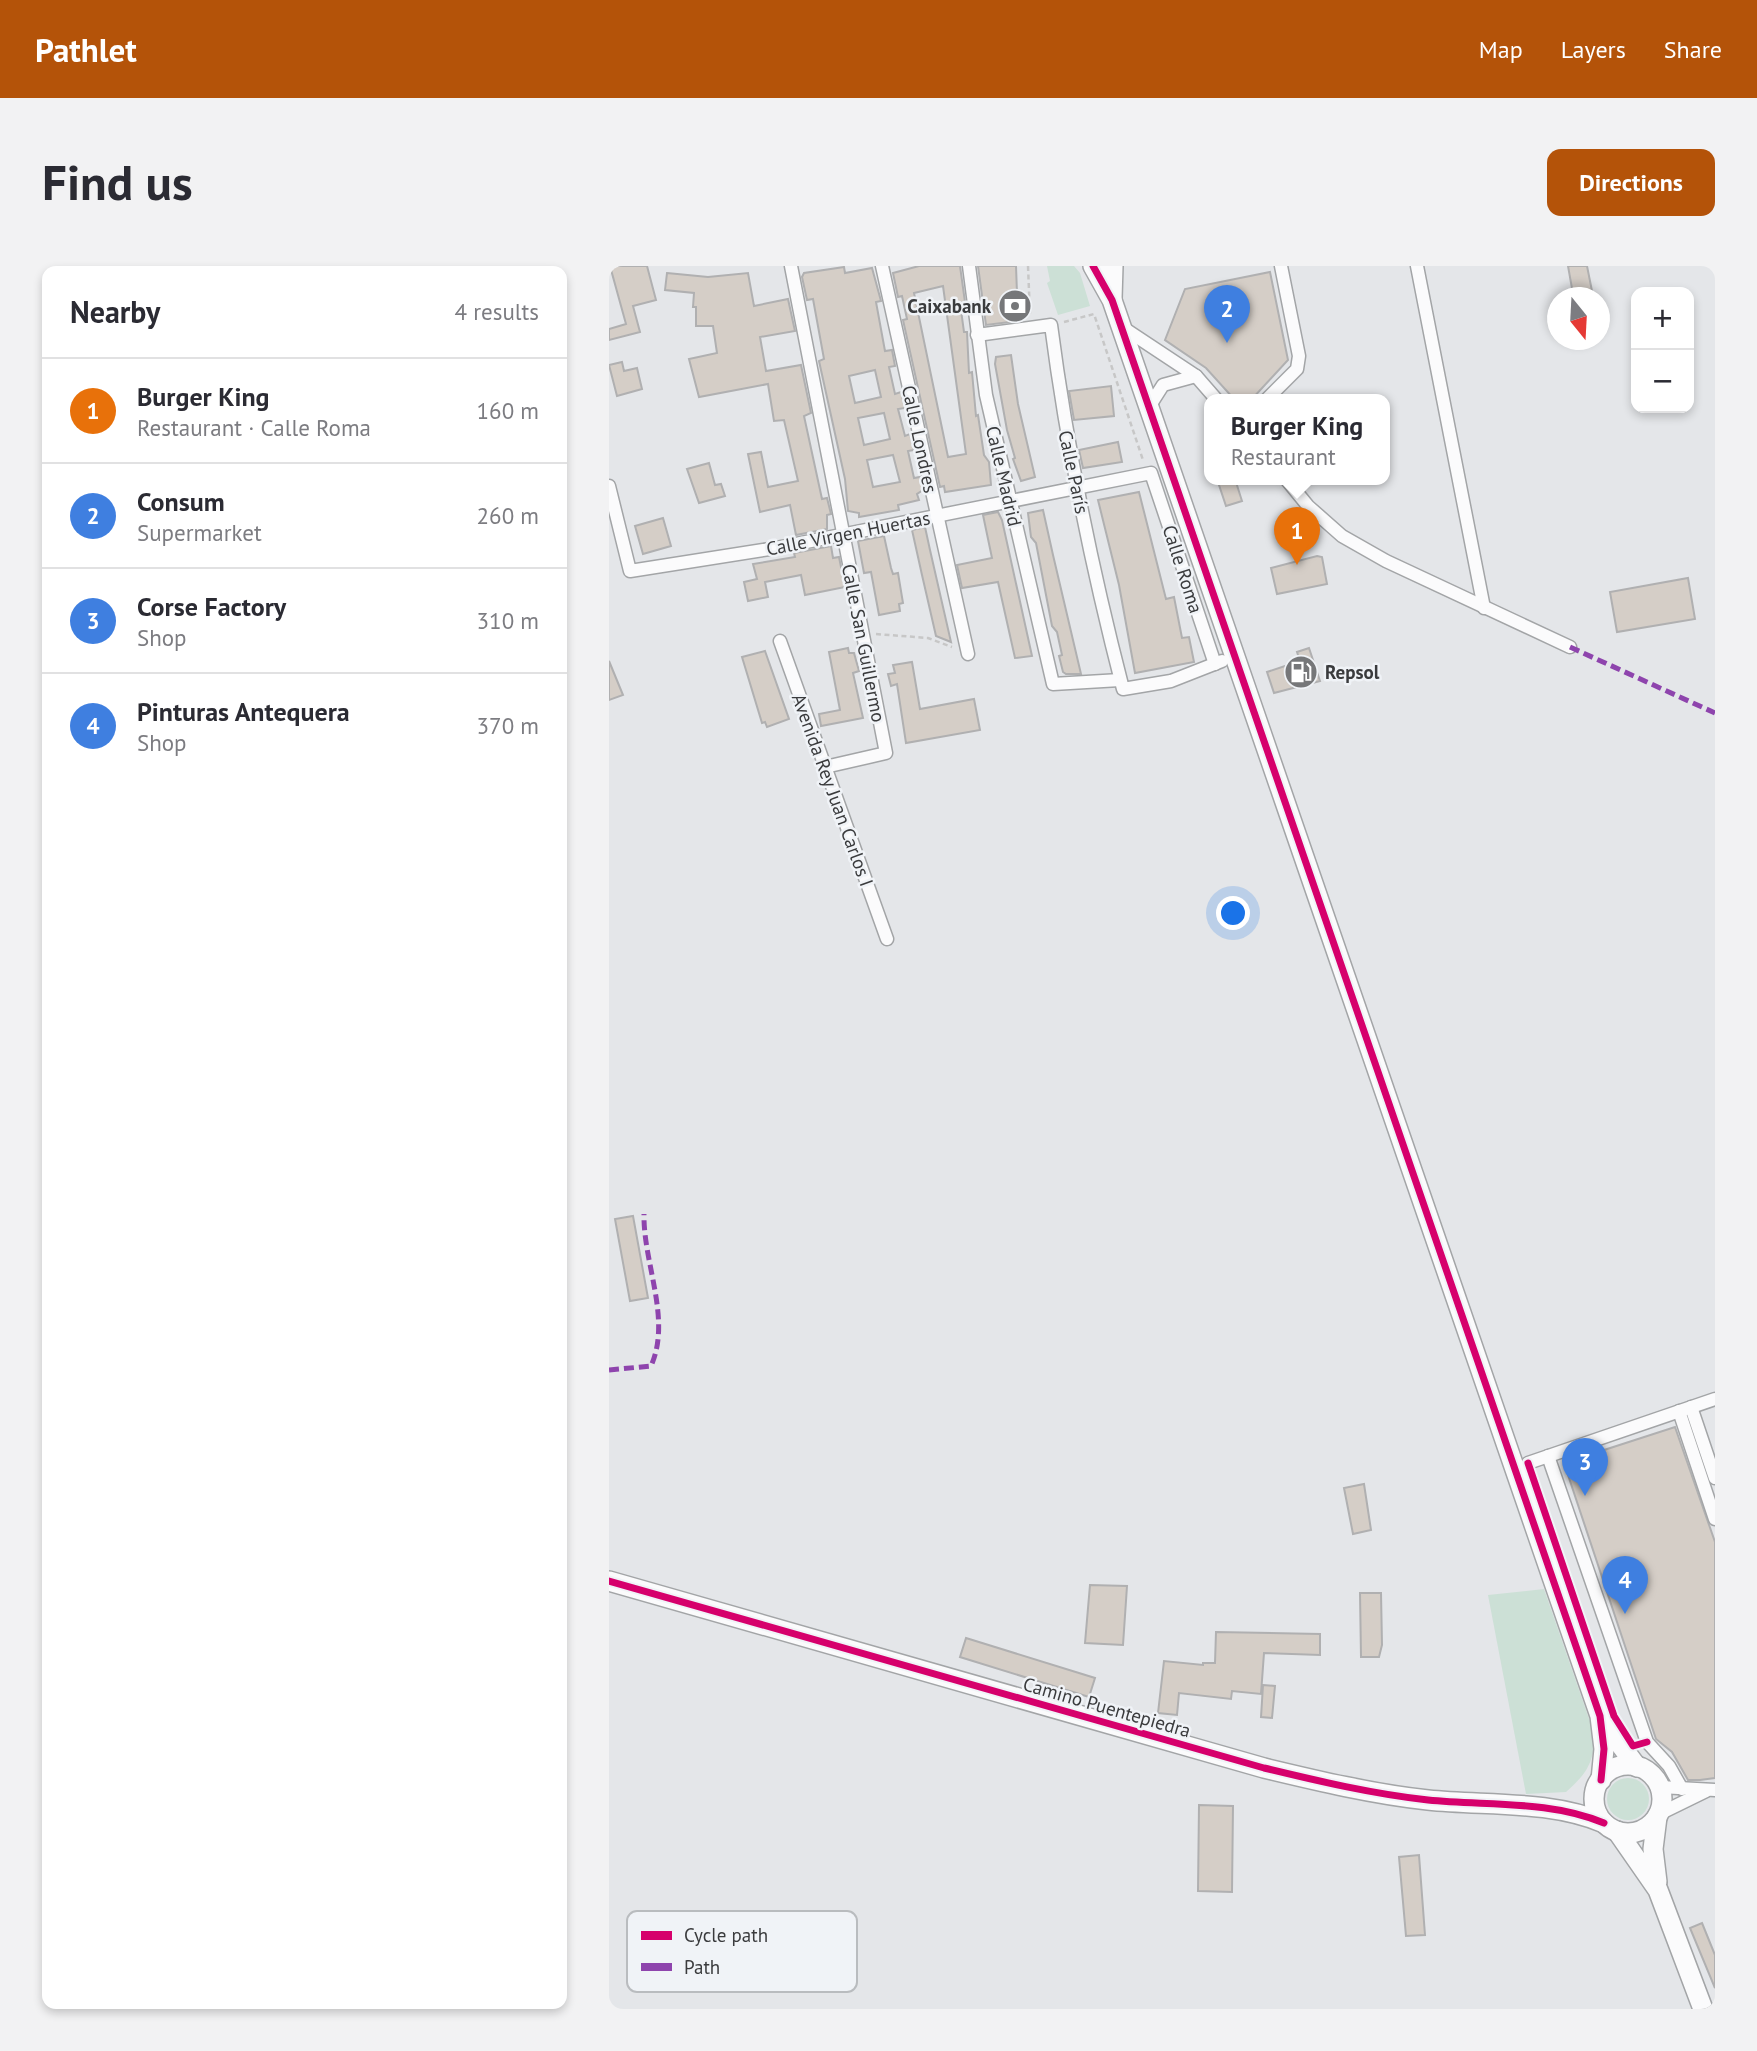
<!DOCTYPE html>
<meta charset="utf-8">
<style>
:root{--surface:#fff;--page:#f2f2f3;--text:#2b2b33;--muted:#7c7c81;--line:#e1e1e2;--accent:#b45309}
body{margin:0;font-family:"PT Sans",sans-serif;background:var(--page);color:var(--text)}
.controls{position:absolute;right:21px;top:21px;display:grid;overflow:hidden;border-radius:14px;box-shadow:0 4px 10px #0003}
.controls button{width:63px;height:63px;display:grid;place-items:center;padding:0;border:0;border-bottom:2px solid var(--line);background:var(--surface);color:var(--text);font:35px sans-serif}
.compass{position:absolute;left:938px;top:21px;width:63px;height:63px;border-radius:50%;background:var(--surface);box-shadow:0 4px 10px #0003;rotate:162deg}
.you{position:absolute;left:625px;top:648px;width:24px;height:24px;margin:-18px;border:5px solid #fff;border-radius:50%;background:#1a73e8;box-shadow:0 0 0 10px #1a73e833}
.badge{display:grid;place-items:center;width:46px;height:46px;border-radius:50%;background:var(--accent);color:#fff;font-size:23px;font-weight:700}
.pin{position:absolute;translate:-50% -58px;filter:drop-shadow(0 2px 4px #0008)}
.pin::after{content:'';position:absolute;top:37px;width:24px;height:21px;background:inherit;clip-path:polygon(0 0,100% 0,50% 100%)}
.popup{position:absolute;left:595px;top:128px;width:186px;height:91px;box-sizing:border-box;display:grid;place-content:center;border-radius:14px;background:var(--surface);filter:drop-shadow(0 2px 5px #0005);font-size:23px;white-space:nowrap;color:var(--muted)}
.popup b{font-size:26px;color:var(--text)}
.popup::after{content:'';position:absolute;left:50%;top:100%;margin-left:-14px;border:14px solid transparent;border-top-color:var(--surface)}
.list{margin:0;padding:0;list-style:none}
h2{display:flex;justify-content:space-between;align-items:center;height:91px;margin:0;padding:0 28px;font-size:30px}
h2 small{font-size:23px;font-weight:400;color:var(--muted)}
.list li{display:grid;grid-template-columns:46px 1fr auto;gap:21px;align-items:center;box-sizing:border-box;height:105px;padding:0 28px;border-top:2px solid var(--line)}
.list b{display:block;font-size:26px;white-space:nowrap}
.list p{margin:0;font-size:23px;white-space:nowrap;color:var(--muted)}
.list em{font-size:23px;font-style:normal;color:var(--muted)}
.map{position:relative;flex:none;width:1106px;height:1743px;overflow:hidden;border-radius:14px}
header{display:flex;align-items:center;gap:42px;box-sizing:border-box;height:98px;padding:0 35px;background:var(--accent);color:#fff}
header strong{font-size:33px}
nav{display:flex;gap:38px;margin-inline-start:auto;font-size:24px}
.intro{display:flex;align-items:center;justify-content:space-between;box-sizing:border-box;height:168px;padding:0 42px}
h1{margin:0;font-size:49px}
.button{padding:18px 32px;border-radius:14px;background:var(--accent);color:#fff;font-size:24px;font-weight:700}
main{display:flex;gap:42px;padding:0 42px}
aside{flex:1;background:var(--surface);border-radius:14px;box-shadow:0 4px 10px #0003}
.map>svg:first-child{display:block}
.green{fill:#cce0d6}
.building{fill:#d5cec7;stroke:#b0b0b1;stroke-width:2;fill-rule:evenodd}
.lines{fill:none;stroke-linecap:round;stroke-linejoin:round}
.street-casing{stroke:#a3a5a7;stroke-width:15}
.secondary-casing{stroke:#a3a5a7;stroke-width:22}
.path{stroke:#c7c7c7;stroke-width:2.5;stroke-dasharray:5 3.5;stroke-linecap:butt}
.street{stroke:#fbfbfc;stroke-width:12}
.secondary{stroke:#fbfbfc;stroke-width:19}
.quiet{stroke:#8e44ad;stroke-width:5;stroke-dasharray:10 5;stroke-linecap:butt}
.cycleway-casing{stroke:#f0f3f7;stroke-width:11}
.cycleway{stroke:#d6006c;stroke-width:7}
.labels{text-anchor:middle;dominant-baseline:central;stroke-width:5;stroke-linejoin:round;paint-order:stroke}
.poi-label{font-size:19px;font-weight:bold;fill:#3a3b3d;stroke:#f0f3f7;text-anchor:end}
.street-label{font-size:19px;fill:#3a3b3d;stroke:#f0f3f7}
.key{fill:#f0f3f7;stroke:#b9bcbf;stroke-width:2}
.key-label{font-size:19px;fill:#3a3b3d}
</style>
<header>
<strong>Pathlet</strong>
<nav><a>Map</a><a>Layers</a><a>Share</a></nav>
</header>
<div class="intro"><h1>Find us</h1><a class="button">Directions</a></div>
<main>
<aside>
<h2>Nearby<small>4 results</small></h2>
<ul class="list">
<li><span class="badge" style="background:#e8710a">1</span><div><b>Burger King</b><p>Restaurant · Calle Roma</p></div><em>160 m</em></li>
<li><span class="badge" style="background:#3f7fe0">2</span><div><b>Consum</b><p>Supermarket</p></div><em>260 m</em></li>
<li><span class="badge" style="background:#3f7fe0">3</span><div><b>Corse Factory</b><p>Shop</p></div><em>310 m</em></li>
<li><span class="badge" style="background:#3f7fe0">4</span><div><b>Pinturas Antequera</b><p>Shop</p></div><em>370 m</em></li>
</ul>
</aside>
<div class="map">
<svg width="1106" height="1743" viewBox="0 0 1106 1743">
<rect width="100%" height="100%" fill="#e4e6e9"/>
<g class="green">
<path d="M 438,0 L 465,0 L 471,7 L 481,40 L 449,49 L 438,17 L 441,15 Z"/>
<path d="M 935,1323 L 986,1470 C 984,1498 978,1507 957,1526 L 917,1528 L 879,1329 Z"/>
<circle cx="1019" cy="1533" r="21"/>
</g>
<g class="building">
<path d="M 1,0 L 38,0 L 47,34 L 24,40 L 31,66 L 0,74 L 0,63 L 17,58 Z"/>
<path d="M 310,0 L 351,0 L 356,36 L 351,37 L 355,66 L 358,66 L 360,107 L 363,106 L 367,150 L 369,149 L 375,189 L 380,196 L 382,219 L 336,226 L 335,220 L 331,221 L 294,54 L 298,53 L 293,30 L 289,31 L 284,7 ZM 334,20 L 357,188 L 339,191 L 305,27 Z"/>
<path d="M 369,0 L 407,0 L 409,55 L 377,59 Z"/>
<path d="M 959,0 L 978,0 L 983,25 L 964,28 Z"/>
<path d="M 235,1 L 236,7 L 263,2 L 272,35 L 267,36 L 276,85 L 283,84 L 286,100 L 280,101 L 286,128 L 292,126 L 296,142 L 289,143 L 296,170 L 301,168 L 305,184 L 299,185 L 305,212 L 311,211 L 314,224 L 308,228 L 310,234 L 289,239 L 290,244 L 250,251 L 250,247 L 239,245 L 236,213 L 210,95 L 215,93 L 204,33 L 198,34 L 193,11 L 195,7 ZM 266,104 L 272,131 L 246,137 L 240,110 ZM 275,147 L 281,173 L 255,179 L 249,152 ZM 284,189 L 291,216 L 264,221 L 258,194 Z"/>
<path d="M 661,6 L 679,94 L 643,133 L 625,133 L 597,102 L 556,74 L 576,23 Z"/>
<path d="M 58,7 L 99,11 L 139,7 L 145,40 L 179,33 L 186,65 L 151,71 L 157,105 L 192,99 L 202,147 L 195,150 L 213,233 L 218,232 L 222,248 L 218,249 L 218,263 L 187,269 L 181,239 L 151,246 L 139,188 L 152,186 L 159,221 L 189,215 L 175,154 L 165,155 L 159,118 L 90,131 L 80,93 L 108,87 L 104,60 L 87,60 L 87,41 L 84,41 L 85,27 L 56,24 Z"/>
<path d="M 402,89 L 409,138 L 426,211 L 412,215 L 404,193 L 406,192 L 398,164 L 386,98 L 387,91 Z"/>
<path d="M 13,96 L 15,105 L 28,102 L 33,123 L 8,130 L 0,99 Z"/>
<path d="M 502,120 L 505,150 L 465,154 L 460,125 Z"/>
<path d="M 509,176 L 513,196 L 474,202 L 470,184 Z"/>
<path d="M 100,197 L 106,219 L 112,218 L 116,230 L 90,237 L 78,203 Z"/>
<path d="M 608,213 L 626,213 L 633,235 L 617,240 Z"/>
<path d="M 530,226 L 557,333 L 565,331 L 573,372 L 580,371 L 585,396 L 526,407 L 510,319 L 489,234 Z"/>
<path d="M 434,244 L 444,289 L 472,408 L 457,408 L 454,406 L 450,390 L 453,389 L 448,366 L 443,360 L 427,277 L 422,271 L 419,247 Z"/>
<path d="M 389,246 L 393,254 L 423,390 L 406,392 L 389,316 L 353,322 L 348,299 L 383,292 L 374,249 Z"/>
<path d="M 54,252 L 62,280 L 34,288 L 26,260 Z"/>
<path d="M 316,261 L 321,284 L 342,376 L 327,370 L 313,309 L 303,264 Z"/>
<path d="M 275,270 L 282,302 L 284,308 L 289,307 L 294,337 L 290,338 L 291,345 L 270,349 L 262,306 L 255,307 L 249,275 Z"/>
<path d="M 222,280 L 224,292 L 230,291 L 236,321 L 196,329 L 192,309 L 156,316 L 159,331 L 139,335 L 135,316 L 148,313 L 144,298 L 186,291 L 185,287 Z"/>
<path d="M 708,290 L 713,291 L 718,318 L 668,328 L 662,302 Z"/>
<path d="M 1079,312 L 1086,353 L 1008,366 L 1001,326 Z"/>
<path d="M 239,382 L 240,387 L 245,387 L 250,405 L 244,407 L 254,452 L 212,460 L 210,448 L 231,444 L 220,386 Z"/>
<path d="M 700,382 L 711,415 L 665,427 L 658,406 L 691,395 L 688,386 Z"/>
<path d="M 156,385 L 180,453 L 158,461 L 156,456 L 153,457 L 133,391 Z"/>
<path d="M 0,395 L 14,429 L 0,434 Z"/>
<path d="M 303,396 L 311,443 L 365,433 L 371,464 L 297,477 L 288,418 L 282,420 L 279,408 L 286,407 L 284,399 Z"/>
<path d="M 24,950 L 39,1032 L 21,1035 L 6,953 Z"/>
<path d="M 1066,1161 L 1106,1276 L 1106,1512 L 1091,1514 L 1079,1514 L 1063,1486 L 1047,1473 L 955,1197 Z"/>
<path d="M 755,1218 L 762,1264 L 744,1268 L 735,1222 Z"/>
<path d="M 481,1319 L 518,1320 L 514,1379 L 476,1377 Z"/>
<path d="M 751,1327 L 772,1327 L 773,1379 L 770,1391 L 752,1391 Z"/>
<path d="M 607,1366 L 711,1368 L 711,1389 L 655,1387 L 652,1428 L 623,1425 L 622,1433 L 570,1427 L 568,1449 L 549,1447 L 555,1395 L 594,1399 L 594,1397 L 606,1397 Z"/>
<path d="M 357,1372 L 486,1412 L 480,1431 L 351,1391 Z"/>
<path d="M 654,1419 L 666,1420 L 663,1452 L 652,1451 Z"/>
<path d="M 590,1539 L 624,1540 L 623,1626 L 589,1625 Z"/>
<path d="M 810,1589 L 816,1669 L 797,1670 L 790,1591 Z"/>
<path d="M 1093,1657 L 1106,1689 L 1106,1722 L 1081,1662 Z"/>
</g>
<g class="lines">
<defs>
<g id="street">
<path d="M 182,0 L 277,487 L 216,501"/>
<path d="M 273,0 L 359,388"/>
<path d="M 360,0 L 377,129 L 444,418 L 511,414"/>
<path d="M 808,0 L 875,342"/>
<path d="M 513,61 L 587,110 L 607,133"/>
<path d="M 368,69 L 442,59 C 458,182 483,303 514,423 L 562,415 L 613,395"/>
<path d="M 658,133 L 688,103 L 690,90 L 672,0"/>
<path d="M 540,141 L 554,119 L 587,110"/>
<path d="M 677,213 L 699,240 L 733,270 L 777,295 L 961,381"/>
<path d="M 0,220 L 21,305 L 167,282 L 542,207 L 606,398"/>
<path d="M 171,375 L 278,673"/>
<path d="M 1082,1141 L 1106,1212"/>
<path d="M 1070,1145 L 1106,1253"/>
<path d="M 939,1190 L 1038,1476 L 1060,1500 L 1073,1523"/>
<path d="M 919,1197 L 1106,1133"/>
<path d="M 1051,1521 L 1106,1524"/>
<path d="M 1050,1548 L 1097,1525"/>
</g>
<g id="secondary">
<path d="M 484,0 L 503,34 L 991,1450 L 995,1483 L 992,1514"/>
<path d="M 503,33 L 504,0"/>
<path d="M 0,1315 L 655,1502 C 709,1515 764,1528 819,1534 C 877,1540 941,1534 995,1557"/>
<path d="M 993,1454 L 1028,1501"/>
<circle cx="1019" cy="1533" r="34"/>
<path d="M 1008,1565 L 1049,1624 L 1094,1743"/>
<path d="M 1048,1616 L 1044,1583 L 1048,1551"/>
</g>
</defs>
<use href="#street" class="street-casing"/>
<use href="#secondary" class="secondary-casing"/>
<g class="path">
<path d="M 419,0 L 421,49"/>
<path d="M 455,56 L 485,48 L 534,194"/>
<path d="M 267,368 L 319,372 L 343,381"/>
</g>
<use href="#street" class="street"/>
<use href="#secondary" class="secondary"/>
<g class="quiet">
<path d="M 961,381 L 1106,447"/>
<path d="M 0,1104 L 42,1100 C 63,1053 34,997 35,948"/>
</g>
<defs>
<g id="cycleway">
<path d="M 484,0 L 503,34 L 991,1450 L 995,1483 L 992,1514"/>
<path d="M 919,1197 L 1005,1450 L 1024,1480 L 1038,1476"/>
<path d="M 0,1315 L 655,1502 C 709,1515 764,1528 819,1534 C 877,1540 941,1534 995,1557"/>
</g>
</defs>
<use href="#cycleway" class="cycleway-casing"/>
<use href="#cycleway" class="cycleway"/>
</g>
<defs>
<symbol id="bank-disc" viewBox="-11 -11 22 22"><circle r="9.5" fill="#767779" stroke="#f0f3f7"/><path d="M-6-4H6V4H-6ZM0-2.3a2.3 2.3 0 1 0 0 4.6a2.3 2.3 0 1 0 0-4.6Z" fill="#fff"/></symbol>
<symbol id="fuel-disc" viewBox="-11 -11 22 22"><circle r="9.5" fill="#767779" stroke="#f0f3f7"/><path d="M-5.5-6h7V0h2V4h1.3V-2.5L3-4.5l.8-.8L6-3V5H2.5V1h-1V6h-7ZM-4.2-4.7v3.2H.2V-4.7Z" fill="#fff"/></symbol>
</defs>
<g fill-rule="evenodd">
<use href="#bank-disc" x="387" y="21" width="38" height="38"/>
<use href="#fuel-disc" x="673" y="387" width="38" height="38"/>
</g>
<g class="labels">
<g class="poi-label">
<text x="382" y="40">Caixabank</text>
<text x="716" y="406" text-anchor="start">Repsol</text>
</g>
<g class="street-label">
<text transform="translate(311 173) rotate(78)">Calle Londres</text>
<text transform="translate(465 206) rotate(78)">Calle París</text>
<text transform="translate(395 210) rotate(77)">Calle Madrid</text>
<text transform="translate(239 267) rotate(-11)">Calle Virgen Huertas</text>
<text transform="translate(574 303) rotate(72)">Calle Roma</text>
<text transform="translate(255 377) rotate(79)">Calle San Guillermo</text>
<text transform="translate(224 524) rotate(70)">Avenida Rey Juan Carlos I</text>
<text transform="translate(498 1441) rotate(16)">Camino Puentepiedra</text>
</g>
</g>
<rect x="18" y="1645" width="230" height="81" rx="10" class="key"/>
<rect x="32" y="1665" width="31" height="9" fill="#d6006c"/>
<rect x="32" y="1697" width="31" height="8" fill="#8e44ad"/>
<g class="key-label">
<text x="75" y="1676">Cycle path</text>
<text x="75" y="1708">Path</text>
</g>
</svg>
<div class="controls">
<button>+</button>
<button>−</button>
</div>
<svg class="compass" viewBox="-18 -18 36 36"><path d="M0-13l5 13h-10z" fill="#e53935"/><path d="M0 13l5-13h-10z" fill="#7c7c81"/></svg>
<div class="you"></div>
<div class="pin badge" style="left:688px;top:299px;background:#e8710a">1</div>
<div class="popup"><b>Burger King</b>Restaurant</div>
<div class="pin badge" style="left:618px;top:77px;background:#3f7fe0">2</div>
<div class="pin badge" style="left:976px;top:1230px;background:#3f7fe0">3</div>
<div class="pin badge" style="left:1016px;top:1348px;background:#3f7fe0">4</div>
</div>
</main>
